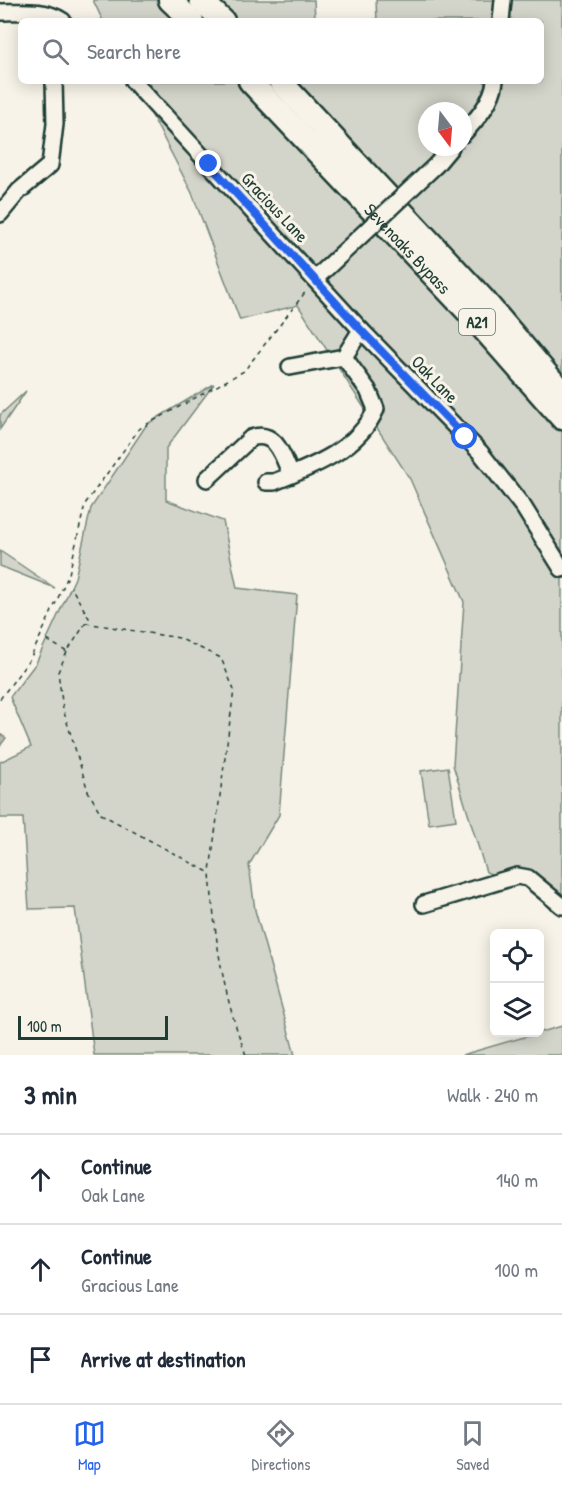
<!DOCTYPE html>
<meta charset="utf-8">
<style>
:root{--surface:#fff;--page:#f2f2f3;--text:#1f2937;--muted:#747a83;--line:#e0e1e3;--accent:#2563eb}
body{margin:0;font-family:"Patrick Hand",sans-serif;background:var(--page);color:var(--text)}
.controls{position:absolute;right:18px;bottom:18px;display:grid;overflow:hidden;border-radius:9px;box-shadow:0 3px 15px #0003}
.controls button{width:54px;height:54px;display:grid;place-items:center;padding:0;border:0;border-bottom:2px solid var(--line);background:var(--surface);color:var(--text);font:30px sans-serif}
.compass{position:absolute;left:418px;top:102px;width:54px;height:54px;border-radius:50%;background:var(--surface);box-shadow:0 3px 15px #0003;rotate:164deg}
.scale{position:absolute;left:18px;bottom:15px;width:150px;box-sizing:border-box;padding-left:6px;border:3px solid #1f3d34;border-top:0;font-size:16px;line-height:21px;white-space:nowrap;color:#1f3d34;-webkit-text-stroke:4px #f7f3e8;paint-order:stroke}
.stop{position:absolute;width:18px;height:18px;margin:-14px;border:4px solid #2563eb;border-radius:50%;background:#fff}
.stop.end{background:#2563eb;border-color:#fff;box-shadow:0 2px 6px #0008}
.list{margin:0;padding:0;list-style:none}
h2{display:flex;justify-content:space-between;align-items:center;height:78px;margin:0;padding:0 24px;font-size:26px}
h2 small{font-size:20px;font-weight:400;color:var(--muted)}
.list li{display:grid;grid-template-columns:39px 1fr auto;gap:18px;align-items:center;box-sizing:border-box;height:90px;padding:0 24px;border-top:2px solid var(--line)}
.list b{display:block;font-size:22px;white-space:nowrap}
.list p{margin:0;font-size:20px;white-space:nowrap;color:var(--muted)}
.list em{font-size:20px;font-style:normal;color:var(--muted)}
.icon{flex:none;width:33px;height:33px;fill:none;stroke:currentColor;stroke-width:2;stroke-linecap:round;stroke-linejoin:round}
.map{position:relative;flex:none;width:562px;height:1055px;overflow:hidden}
.search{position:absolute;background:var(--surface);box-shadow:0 3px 15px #0003;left:18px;right:18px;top:18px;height:66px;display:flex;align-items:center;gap:15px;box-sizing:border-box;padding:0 21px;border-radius:9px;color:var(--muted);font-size:22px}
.sheet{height:348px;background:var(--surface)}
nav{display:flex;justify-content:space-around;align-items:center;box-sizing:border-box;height:84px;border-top:2px solid var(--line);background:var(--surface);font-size:16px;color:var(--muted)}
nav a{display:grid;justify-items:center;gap:3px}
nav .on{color:var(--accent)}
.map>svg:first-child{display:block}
.green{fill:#d3d5ca;stroke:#79897f;stroke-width:1.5;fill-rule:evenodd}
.building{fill:#bbc1b6;stroke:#83877f;stroke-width:1.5}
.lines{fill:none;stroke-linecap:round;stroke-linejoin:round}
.minor-casing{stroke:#1f3d34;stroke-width:20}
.highway-casing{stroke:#1f3d34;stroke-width:27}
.path{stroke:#1f3d34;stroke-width:1.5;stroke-dasharray:4.5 4.5;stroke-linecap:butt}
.minor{stroke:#f7f3e8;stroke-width:15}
.highway{stroke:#f7f3e8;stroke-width:22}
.minor-bridge-casing{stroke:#1f3d34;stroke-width:20;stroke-linecap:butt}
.minor-bridge{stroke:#f7f3e8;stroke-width:15}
.route{stroke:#2563eb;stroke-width:8}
.labels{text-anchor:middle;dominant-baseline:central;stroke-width:6;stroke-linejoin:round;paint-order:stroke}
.shield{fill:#f7f3e8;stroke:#60746a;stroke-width:1.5}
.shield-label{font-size:16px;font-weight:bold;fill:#1f3d34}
.street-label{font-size:18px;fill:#1f3d34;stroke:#f7f3e8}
</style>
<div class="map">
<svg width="562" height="1055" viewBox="0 0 562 1055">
<rect width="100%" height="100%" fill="#f7f3e8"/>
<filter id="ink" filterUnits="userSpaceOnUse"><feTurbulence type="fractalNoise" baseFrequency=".0167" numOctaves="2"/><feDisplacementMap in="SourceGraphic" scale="12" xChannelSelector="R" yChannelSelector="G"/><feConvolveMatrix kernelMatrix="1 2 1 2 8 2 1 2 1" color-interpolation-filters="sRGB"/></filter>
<g filter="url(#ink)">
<g class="green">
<path d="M 93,0 L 314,0 L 315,19 L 336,21 L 103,21 Z"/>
<path d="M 376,0 L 562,0 L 562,901 L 486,872 L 453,765 L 464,602 L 410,479 L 298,305 L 240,320 L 192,193 L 134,81 L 541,81 L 541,21 L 377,21 ZM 427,111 L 463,111 L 463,147 L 427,147 Z"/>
<path d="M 214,384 L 166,448 L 166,500 L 223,521 L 237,588 L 297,595 L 279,815 L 249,865 L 255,910 L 295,1055 L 94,1055 L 75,908 L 29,909 L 23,818 L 0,818 L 0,762 L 31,747 L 10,697 L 36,663 L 75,578 L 91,508 L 147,424 Z"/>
<path d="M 26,391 L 0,429 L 0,415 Z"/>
<path d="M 0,551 L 55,588 L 0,566 Z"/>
<path d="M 448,767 L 456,820 L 429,824 L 421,771 Z"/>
<path d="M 562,1026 L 562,1055 L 462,1055 Z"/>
</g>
<path class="building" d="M 0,734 L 6,738 L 0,746 Z"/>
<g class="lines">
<defs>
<g id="minor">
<path d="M 0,12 C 21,12 45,9 63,21"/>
<path d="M 501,21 L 503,0"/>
<path d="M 133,81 L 361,330 L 480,452 L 524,508 L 562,569"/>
<path d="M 463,134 C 476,120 493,101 495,81"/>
<path d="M 436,165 L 451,147"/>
<path d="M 0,214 L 19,191 L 50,165 L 55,124 L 54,81"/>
<path d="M 315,279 L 349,247"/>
<path d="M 290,367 L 344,357"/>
<path d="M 207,479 L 251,438 C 276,429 283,457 291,475"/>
<path d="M 266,482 L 274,482 C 312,467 359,449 376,409 L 368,390 L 344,357 L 361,330"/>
<path d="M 424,904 L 517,876 L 528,878 L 562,906"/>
</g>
<g id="highway">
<path d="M 170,0 L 192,21"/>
<path d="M 201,0 L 223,21"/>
<path id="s1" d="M 250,81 L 473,317 L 562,418"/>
<path d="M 280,81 L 483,299 L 562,392"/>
</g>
</defs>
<use href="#minor" class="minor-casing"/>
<use href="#highway" class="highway-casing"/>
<g class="path">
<path d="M 86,623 L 179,638 L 221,658 L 234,690 L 210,871"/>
<path d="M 47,640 L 67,652 L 89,618 L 71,587"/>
<path d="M 67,652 L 58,672 L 63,709 L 88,791 L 101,814 L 210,873 C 215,938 222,993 246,1055"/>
<path d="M 0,699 L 30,659 L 69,574 L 85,504 L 139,429 L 244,371 L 307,290"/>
</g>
<use href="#minor" class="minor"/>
<use href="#highway" class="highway"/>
<defs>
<path id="minor-bridge" d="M 349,247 L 436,165"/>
</defs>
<use href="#minor-bridge" class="minor-bridge-casing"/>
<use href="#minor-bridge" class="minor-bridge"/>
</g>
</g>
<g class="lines" filter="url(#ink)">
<path class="route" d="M 209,164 L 361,330 L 465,437"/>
</g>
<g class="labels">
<rect class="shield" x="459" y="309" width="36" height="26" rx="4.5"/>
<g class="shield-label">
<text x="477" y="322">A21</text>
</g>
<g class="street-label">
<text transform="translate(275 207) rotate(47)">Gracious Lane</text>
<text stroke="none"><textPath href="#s1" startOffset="230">Sevenoaks Bypass</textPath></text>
<text transform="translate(435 379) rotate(46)">Oak Lane</text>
</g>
</g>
</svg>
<div class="controls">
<button><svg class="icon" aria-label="locate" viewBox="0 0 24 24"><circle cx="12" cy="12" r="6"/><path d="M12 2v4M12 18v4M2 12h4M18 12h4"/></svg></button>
<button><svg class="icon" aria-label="layers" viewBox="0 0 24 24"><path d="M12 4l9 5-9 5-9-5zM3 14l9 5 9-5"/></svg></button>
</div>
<svg class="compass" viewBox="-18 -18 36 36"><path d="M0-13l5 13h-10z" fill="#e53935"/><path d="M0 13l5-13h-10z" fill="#747a83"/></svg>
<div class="scale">100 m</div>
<div class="stop" style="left:465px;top:437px"></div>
<div class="stop end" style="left:209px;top:164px"></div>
<div class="search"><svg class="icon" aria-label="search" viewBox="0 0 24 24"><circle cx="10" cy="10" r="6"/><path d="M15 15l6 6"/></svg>Search here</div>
</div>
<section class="sheet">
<h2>3 min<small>Walk · 240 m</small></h2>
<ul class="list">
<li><svg class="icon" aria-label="ahead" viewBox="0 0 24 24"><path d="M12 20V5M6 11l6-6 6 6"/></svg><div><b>Continue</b><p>Oak Lane</p></div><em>140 m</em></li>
<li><svg class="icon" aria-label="ahead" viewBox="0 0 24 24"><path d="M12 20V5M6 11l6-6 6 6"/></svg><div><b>Continue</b><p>Gracious Lane</p></div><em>100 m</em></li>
<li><svg class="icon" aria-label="arrive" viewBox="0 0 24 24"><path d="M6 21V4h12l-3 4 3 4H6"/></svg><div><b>Arrive at destination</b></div></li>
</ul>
</section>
<nav>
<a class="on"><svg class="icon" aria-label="map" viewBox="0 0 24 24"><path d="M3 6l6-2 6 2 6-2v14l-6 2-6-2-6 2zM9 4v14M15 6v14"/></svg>Map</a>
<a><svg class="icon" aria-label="directions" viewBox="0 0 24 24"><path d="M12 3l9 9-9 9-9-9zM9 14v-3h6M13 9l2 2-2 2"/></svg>Directions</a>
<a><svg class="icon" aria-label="saved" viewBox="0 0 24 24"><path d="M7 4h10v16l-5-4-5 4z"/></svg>Saved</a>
</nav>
